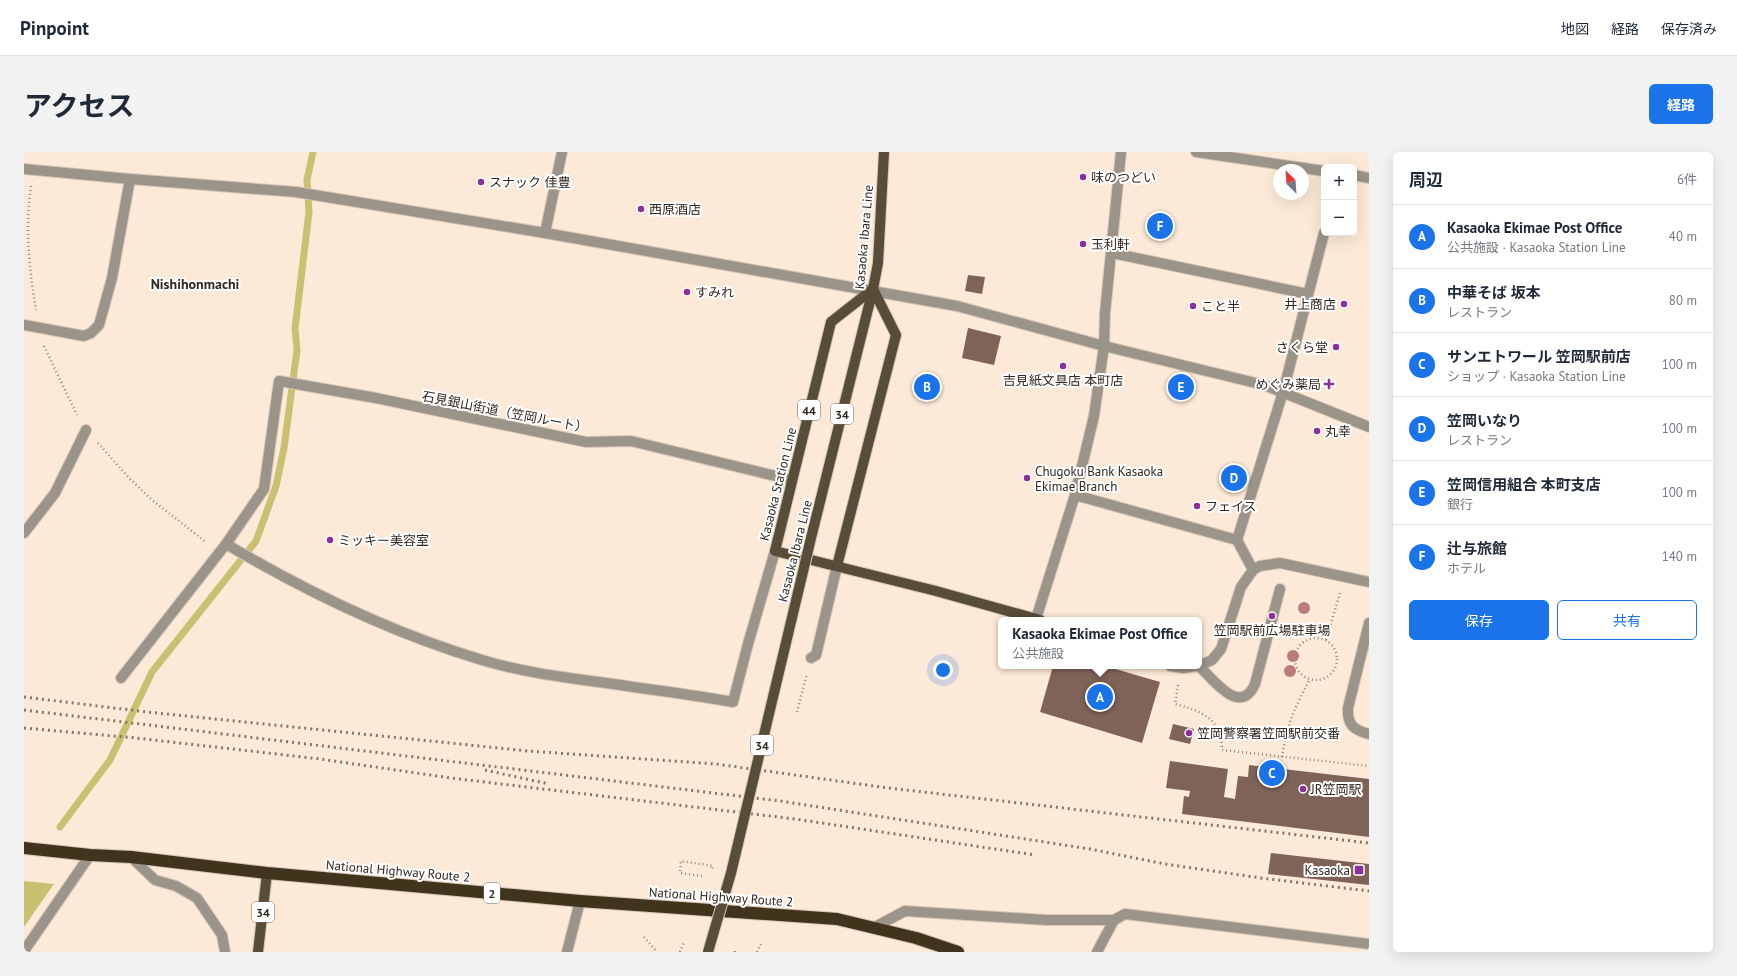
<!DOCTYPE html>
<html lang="ja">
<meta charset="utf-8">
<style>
:root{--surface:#fff;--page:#f2f2f3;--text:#1f2937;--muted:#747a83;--line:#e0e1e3;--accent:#1a73e8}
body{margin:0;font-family:"PT Sans","Noto Sans JP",sans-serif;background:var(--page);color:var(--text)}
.controls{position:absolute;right:12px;top:12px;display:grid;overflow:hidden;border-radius:6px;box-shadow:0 4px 16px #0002}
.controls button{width:36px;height:36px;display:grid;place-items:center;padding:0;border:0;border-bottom:1px solid var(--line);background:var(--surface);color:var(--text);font:20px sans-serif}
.compass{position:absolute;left:1249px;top:12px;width:36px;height:36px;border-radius:50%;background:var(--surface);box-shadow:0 4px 16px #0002;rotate:335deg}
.you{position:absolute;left:919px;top:518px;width:14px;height:14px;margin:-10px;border:3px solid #fff;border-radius:50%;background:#1a73e8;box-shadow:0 0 0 6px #1a73e833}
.badge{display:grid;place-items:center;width:26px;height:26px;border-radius:50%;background:var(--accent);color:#fff;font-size:13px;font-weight:700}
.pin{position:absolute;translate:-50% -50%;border:2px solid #fff;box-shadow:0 1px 4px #0006}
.popup{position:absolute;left:974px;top:465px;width:204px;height:52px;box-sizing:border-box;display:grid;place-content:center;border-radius:6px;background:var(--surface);filter:drop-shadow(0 1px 3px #0005);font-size:13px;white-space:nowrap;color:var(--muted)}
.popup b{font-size:15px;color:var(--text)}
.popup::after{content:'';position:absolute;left:50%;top:100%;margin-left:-8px;border:8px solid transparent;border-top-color:var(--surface)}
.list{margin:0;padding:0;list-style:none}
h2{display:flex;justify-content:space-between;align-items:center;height:52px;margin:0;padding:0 16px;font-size:17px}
h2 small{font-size:13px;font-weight:400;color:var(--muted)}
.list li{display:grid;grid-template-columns:26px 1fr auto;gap:12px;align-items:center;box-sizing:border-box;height:64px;padding:0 16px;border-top:1px solid var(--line)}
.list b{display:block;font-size:15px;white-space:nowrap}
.list p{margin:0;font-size:13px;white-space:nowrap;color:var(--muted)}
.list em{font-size:13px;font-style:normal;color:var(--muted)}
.actions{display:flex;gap:8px;padding:12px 16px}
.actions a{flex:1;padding:9px 0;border:1px solid var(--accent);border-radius:6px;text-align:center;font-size:14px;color:var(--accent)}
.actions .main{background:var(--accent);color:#fff}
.map{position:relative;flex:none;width:1345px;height:800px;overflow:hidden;border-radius:6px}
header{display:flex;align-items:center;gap:24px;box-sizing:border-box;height:56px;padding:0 20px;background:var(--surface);border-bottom:1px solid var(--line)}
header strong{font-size:19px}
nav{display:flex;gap:22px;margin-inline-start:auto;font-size:14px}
.intro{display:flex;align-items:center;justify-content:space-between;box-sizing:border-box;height:96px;padding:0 24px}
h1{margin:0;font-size:28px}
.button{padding:10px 18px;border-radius:6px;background:var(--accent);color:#fff;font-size:14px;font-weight:700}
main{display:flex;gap:24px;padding:0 24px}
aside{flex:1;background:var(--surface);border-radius:6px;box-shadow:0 4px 16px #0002}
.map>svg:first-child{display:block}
.water{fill:#cac071}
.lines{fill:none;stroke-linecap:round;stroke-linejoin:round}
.stream{stroke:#cac071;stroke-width:7}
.building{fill:#7f6358}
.minor-casing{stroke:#d8c6b6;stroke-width:12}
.major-casing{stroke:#d8c6b6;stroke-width:12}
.highway-casing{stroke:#d8c6b6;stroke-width:14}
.path{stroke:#96887b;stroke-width:2.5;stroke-dasharray:1 3;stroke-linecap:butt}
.minor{stroke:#9a9489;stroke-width:10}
.major{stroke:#574d39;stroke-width:10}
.highway{stroke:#40341d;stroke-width:12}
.rail{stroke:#84766a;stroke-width:3;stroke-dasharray:2 4;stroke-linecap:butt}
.major-bridge-casing{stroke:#d8c6b6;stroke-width:12;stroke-linecap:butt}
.major-bridge{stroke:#574d39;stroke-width:10}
.tree{fill:#bb7c77}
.poi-dot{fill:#8b2f99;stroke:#fff;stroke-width:1.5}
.labels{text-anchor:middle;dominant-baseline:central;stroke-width:4;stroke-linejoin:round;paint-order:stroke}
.shield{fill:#fff;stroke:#6e6862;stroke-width:1}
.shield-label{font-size:12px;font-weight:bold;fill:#30271f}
.poi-label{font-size:13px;fill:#30271f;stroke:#fff;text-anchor:start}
.street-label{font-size:13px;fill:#30271f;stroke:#fff}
.neighbourhood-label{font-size:14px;font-weight:bold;fill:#30271f;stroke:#fff}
</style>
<header>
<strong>Pinpoint</strong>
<nav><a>地図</a><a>経路</a><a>保存済み</a></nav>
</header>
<div class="intro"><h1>アクセス</h1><a class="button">経路</a></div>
<main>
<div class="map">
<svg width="1345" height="800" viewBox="0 0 1345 800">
<rect width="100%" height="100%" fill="#fde9d7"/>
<path class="water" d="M 0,729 L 30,732 L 0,775 Z"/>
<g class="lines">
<path class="stream" d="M 36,675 L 86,608 L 128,520 L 232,389 L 252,334 L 260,296 L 273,198 L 271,177 L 285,60 L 283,28 L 289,0"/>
</g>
<g class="building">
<path d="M 944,123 L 961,125 L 958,142 L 941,139 Z"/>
<path d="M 944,176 L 977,184 L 970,213 L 938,206 Z"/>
<path d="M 1029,514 L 1081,514 L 1136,530 L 1118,591 L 1016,560 Z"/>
<path d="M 1149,572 L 1170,577 L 1166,592 L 1145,587 Z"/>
<path d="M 1146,609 L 1204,617 L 1200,645 L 1211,647 L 1214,624 L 1224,625 L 1225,613 L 1345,627 L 1345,685 L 1158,662 L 1160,644 L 1165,645 L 1166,639 L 1142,636 Z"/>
<path d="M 1247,701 L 1345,712 L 1345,733 L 1244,722 Z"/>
</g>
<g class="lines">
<defs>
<g id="minor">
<path d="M 1172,0 L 1300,19"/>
<path d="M 0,17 L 106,27"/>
<path d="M 1330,23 L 1345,26"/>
<path d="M 521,81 L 538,0"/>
<path d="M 1088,101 L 1284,142"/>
<path d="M 0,173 L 60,184 L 67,181 L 75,173 L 88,126 L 106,27 L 272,40 L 521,81 L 933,154 L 1080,194 L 1240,233 L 1345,275"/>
<path d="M 1051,343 L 1213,388 L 1259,240 L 1300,81"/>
<path d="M 0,381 L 31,341 L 62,278"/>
<path d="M 1213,388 L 1229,418"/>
<path d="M 202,392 C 283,440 368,481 458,508 C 501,521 545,526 589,532 C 629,538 669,543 709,550 L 724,492 L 751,399"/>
<path d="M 1012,467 L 1051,343 L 1070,264 L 1080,194 L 1081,161 L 1097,0"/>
<path d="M 1345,471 L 1324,556 C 1323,572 1329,578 1345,582"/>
<path d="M 787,506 L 792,503 L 813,414"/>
<path d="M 1146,514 L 1159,516 L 1173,514"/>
<path d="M 1175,514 L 1188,508 L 1197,497 L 1217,435 L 1229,418 L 1236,414 L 1256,411 L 1345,430"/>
<path d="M 1175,514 C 1190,528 1216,565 1231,532 L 1256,437"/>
<path d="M 97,526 L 202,392 L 240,337 L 255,229 L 352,246 L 562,290 L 607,289 L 768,328"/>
<path d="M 107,705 L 131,728 L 152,734 L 173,746 L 198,783 L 201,800"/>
<path d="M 849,776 L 881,759 L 1022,768 L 1090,768"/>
<path d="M 0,799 L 66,703"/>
<path d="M 543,800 L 556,749"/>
<path d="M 1073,800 L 1090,768 L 1101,762 L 1345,792"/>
</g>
<g id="major">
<path d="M 849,137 L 807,170 L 751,399 L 912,439 L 1016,468"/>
<path d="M 787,386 L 849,137 L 854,111 L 860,0"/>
<path d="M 813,414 L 872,183 L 849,137"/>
<path d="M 234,800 L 243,721"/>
</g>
<path id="highway" d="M 0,696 L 66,703 L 107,705 L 243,721 L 556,749 L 813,767 L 892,786 L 934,800"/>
</defs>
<use href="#minor" class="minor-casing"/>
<use href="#major" class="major-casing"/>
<use href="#highway" class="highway-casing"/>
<g class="path">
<path d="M 7,34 C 1,76 5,116 12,158"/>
<path d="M 20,194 L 53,263"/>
<path d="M 74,291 L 105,326 L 128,348 L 182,390"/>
<circle cx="1292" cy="507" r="21"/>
<path d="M 1302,488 L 1316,441"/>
<path d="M 1154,533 L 1151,552 C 1177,559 1198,566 1198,598 L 1345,614"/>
<path d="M 773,560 L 783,522"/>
<path d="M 1258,605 C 1263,572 1271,555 1286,527"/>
<path d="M 678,724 L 656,721 L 657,709 L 689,714 L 688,717"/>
<path d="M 620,785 L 633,800"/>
<path d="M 656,800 L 660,790"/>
<path d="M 711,800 L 711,798"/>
<path d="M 733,800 L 738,790"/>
</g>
<use href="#minor" class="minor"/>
<use href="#major" class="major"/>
<use href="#highway" class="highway"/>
<g class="rail">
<path d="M 0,545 L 123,560 L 504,599 L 692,612 L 864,636 L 1345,691"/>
<path d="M 0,558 L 756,649 L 1066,697 L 1141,712 L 1237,726 L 1345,739"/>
<path d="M 0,576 L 112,586 L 296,607 L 427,626 L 771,667 L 1011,703"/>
<path d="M 461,618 L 525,632"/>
</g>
<defs>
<path id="major-bridge" d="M 684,800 L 707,721 L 787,386"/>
</defs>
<use href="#major-bridge" class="major-bridge-casing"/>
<use href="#major-bridge" class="major-bridge"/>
</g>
<g class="tree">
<circle cx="1280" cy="456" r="6"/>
<circle cx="1269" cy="504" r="6"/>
<circle cx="1266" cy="519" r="6"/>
</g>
<g class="poi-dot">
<circle cx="1059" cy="25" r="4"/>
<circle cx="457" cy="30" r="4"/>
<circle cx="617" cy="57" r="4"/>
<circle cx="1059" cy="92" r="4"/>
<circle cx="663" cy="140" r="4"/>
<circle cx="1320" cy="152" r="4"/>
<circle cx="1169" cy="154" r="4"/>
<circle cx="1312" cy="195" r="4"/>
<circle cx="1039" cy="214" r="4"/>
<path d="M1303 226h4v4h4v4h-4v4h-4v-4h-4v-4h4z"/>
<circle cx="1293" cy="279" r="4"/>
<circle cx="1003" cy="326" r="4"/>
<circle cx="1173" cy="354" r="4"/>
<circle cx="306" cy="388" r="4"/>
<circle cx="1248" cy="464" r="4"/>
<circle cx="1165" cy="581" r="4"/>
<circle cx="1279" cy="637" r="4"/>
<rect x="1330" y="713" width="10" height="10" rx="2"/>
</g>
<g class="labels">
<g class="shield">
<rect x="774" y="248" width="22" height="20" rx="3"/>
<rect x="807" y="252" width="22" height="20" rx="3"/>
<rect x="727" y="583" width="22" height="20" rx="3"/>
<rect x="460" y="731" width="16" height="20" rx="3"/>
<rect x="228" y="750" width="22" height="20" rx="3"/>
</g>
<g class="shield-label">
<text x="785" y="258">44</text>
<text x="818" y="262">34</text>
<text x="738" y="593">34</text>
<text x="468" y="741">2</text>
<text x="239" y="760">34</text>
</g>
<g class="poi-label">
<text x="1067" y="25">味のつどい</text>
<text x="465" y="30">スナック 佳豊</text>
<text x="625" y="57">西原酒店</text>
<text x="1067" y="92">玉利軒</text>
<text x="671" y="140">すみれ</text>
<text x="1312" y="152" text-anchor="end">井上商店</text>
<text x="1177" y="154">こと半</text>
<text x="1304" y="195" text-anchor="end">さくら堂</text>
<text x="1039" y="228" text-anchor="middle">吉見紙文具店 本町店</text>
<text x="1297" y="232" text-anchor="end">めぐみ薬局</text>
<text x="1301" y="279">丸幸</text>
<text x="1011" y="319">Chugoku Bank Kasaoka<tspan x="1011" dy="15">Ekimae Branch</tspan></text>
<text x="1181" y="354">フェイス</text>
<text x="314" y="388">ミッキー美容室</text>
<text x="1248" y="478" text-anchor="middle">笠岡駅前広場駐車場</text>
<text x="1173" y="581">笠岡警察署笠岡駅前交番</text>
<text x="1287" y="637">JR笠岡駅</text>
<text x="1326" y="718" text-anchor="end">Kasaoka</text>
</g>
<g class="street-label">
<text transform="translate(840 85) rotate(-85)">Kasaoka Ibara Line</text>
<text transform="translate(481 260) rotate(11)">石見銀山街道（笠岡ルート）</text>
<text transform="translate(754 332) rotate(-76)">Kasaoka Station Line</text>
<text transform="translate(771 399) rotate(-76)">Kasaoka Ibara Line</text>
<text transform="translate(374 719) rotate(5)">National Highway Route 2</text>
<text transform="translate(697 745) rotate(4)">National Highway Route 2</text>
</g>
<g class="neighbourhood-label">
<text x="171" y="132">Nishihonmachi</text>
</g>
</g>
</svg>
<div class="controls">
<button>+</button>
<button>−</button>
</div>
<svg class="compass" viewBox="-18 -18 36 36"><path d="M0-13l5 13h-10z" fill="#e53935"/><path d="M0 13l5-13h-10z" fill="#747a83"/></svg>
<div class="you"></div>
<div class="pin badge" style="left:1076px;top:545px">A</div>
<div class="popup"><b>Kasaoka Ekimae Post Office</b>公共施設</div>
<div class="pin badge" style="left:903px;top:235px">B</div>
<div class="pin badge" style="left:1248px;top:621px">C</div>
<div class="pin badge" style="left:1210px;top:326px">D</div>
<div class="pin badge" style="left:1157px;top:235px">E</div>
<div class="pin badge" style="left:1136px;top:74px">F</div>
</div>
<aside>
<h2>周辺<small>6件</small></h2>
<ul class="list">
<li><span class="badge">A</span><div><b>Kasaoka Ekimae Post Office</b><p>公共施設 · Kasaoka Station Line</p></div><em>40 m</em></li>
<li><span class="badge">B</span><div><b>中華そば 坂本</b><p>レストラン</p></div><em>80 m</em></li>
<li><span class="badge">C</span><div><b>サンエトワール 笠岡駅前店</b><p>ショップ · Kasaoka Station Line</p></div><em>100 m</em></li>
<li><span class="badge">D</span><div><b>笠岡いなり</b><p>レストラン</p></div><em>100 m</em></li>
<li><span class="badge">E</span><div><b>笠岡信用組合 本町支店</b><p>銀行</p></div><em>100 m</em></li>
<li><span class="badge">F</span><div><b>辻与旅館</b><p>ホテル</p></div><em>140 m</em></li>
</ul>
<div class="actions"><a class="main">保存</a><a>共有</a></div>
</aside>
</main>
